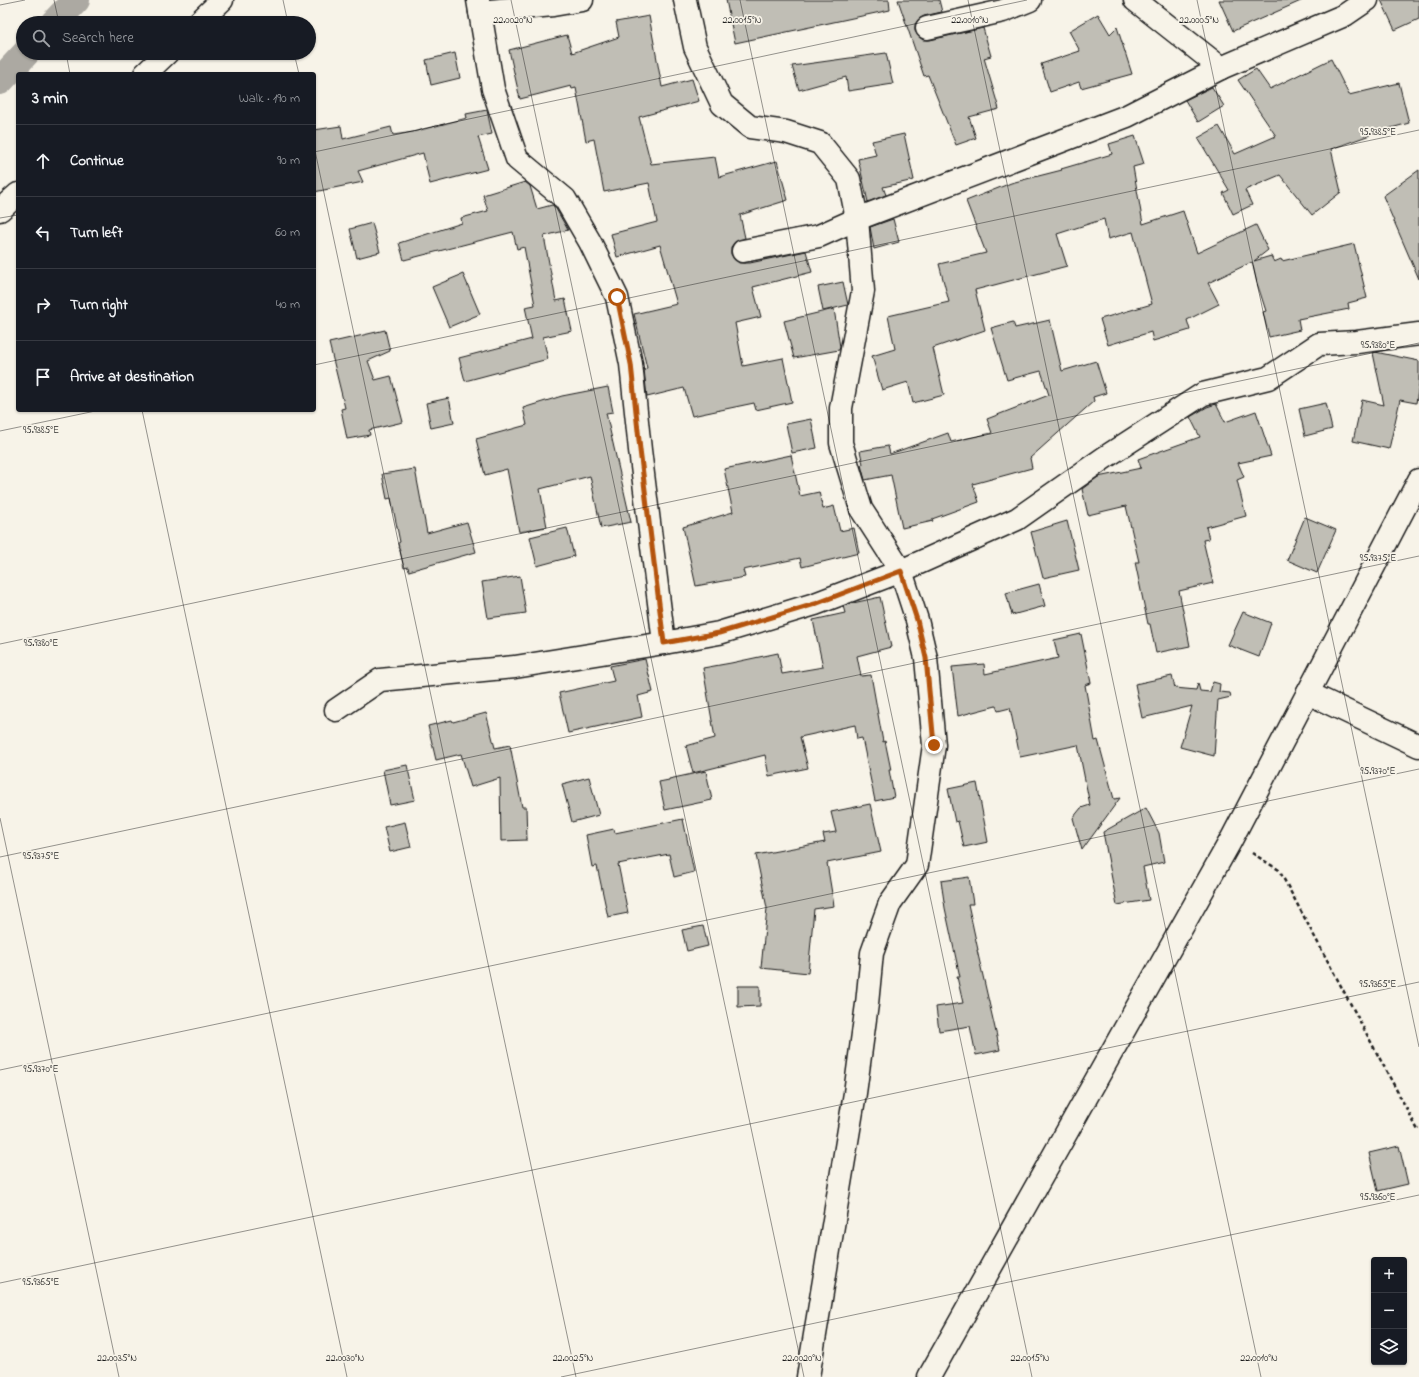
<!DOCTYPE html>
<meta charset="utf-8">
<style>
:root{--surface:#171b24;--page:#20242c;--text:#f1f3f6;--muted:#9ea1a6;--line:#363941}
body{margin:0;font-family:"Indie Flower",sans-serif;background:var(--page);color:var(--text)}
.controls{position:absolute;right:12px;bottom:12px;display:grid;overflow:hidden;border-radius:4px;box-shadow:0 1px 3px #0004}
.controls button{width:36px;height:36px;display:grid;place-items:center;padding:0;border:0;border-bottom:1px solid var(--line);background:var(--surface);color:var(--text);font:20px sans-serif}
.stop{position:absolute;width:12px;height:12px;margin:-9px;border:3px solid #b45309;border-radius:50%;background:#fff}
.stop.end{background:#b45309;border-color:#fff;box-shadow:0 1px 4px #0008}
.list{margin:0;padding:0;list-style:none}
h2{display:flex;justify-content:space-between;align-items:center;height:52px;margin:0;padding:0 16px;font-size:17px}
h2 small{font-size:13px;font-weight:400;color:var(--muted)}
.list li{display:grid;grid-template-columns:26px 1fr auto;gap:12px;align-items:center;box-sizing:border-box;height:72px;padding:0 16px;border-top:1px solid var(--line)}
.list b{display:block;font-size:15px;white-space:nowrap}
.list em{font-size:13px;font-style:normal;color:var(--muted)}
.icon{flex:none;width:22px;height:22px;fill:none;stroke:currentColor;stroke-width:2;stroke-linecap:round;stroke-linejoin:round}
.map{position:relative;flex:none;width:1419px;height:1377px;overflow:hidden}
.search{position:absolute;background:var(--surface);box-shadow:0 1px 3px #0004;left:16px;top:16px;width:300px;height:44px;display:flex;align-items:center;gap:10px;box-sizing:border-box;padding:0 14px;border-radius:22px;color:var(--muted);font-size:15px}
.panel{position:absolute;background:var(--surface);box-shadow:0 1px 3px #0004;left:16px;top:72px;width:300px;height:340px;border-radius:4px}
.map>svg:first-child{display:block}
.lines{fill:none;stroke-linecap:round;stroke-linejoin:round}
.canal{stroke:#aca9a2;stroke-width:28}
.building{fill:#c0beb5;stroke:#1c1c1c}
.minor-casing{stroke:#1c1c1c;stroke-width:25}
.tertiary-casing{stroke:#1c1c1c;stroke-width:25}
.path{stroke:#1c1c1c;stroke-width:2.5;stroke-dasharray:4 3;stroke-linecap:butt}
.minor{stroke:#f7f3e8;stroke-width:22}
.tertiary{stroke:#f7f3e8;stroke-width:22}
.route{stroke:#b45309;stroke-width:5}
.ticks{fill:none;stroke:#1c1c1c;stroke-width:1;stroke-opacity:0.45}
.ticks-label{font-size:10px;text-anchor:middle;fill:#1c1c1c;stroke:#f7f3e8;stroke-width:3.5;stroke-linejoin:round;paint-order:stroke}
</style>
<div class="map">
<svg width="1419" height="1377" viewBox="0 0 1419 1377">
<rect width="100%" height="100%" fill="#f7f3e8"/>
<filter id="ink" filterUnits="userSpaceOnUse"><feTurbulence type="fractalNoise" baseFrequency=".025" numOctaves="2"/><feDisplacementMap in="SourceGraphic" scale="8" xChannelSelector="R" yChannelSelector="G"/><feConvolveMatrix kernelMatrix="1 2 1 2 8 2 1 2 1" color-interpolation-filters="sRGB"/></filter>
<g filter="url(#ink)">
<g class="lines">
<g class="canal">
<path d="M 54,23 L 76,0"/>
<path d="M 0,81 L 26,53"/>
</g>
</g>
<g class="building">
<path d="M 726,0 L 889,0 L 890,10 L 735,43 Z"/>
<path d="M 898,0 L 939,0 L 942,12 L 924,16 L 919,19 L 915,24 L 915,31 L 918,36 L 923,40 L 930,40 L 983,28 L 991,56 L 984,58 L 999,109 L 969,117 L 976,138 L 956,145 L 928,75 L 924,76 Z"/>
<path d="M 1219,0 L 1303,0 L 1233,31 Z"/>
<path d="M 1381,0 L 1419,0 L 1419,19 L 1395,30 Z"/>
<path d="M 1098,14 L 1110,34 L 1117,27 L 1132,74 L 1081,88 L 1079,82 L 1050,92 L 1041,64 L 1080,51 L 1069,31 Z"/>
<path d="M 649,16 L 662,87 L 692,79 L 699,101 L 639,117 L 651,164 L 715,157 L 719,177 L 777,161 L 788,200 L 740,215 L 745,238 L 735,242 L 731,247 L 731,254 L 734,259 L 739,263 L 750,263 L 806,251 L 812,272 L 753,287 L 761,317 L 735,323 L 743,366 L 783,358 L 792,402 L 756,410 L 754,403 L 692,416 L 684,388 L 647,397 L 644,369 L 647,368 L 634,314 L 677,304 L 660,245 L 617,257 L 611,234 L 657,222 L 649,183 L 604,192 L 594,139 L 586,141 L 576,88 L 572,89 L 571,86 L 520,99 L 509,50 L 567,35 L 572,53 L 619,37 L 616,22 Z"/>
<path d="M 455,53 L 460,78 L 431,85 L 426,60 Z"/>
<path d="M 886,53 L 893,84 L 848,91 L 846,77 L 799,90 L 792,66 Z"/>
<path d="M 1331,59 L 1349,95 L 1399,83 L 1409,123 L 1370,134 L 1370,135 L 1331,149 L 1341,192 L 1312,215 L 1280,175 L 1245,190 L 1252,205 L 1233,214 L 1223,193 L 1229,190 L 1198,138 L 1219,126 L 1235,154 L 1276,136 L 1238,80 L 1256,69 L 1270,89 Z"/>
<path d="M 1212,87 L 1224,106 L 1198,122 L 1185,100 Z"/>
<path d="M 487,110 L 492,134 L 478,137 L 488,169 L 430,184 L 423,153 L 358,171 L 363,182 L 314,192 L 314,130 L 341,126 L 343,139 L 391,127 L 393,135 L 413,132 L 467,118 L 466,114 Z"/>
<path d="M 904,134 L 914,180 L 883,187 L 886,195 L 868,202 L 858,159 L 876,155 L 872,141 Z"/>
<path d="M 1135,136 L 1144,164 L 1133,167 L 1143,224 L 1183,211 L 1197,253 L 1256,225 L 1268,250 L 1254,261 L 1271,256 L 1274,262 L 1281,259 L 1282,261 L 1354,244 L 1367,298 L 1348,303 L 1349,309 L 1298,319 L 1300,330 L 1269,337 L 1263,312 L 1266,311 L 1257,283 L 1252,262 L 1208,283 L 1219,304 L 1187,320 L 1190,330 L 1153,341 L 1151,332 L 1108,345 L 1100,319 L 1152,304 L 1133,232 L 1108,239 L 1104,219 L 1057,234 L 1067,266 L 975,290 L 985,330 L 933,348 L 944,395 L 913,403 L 908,382 L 882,390 L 872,356 L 895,349 L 888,316 L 949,302 L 939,264 L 986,253 L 966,201 L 1011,183 L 1062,170 L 1061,169 L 1112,154 L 1109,144 Z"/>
<path d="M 1419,170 L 1419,279 L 1383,196 Z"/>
<path d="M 525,182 L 530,186 L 537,209 L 552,205 L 555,207 L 568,230 L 544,236 L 556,301 L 565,299 L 572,331 L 543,337 L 548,359 L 465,381 L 459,358 L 532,339 L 525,307 L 535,305 L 524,247 L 517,249 L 513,232 L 404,260 L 399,243 L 462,223 L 461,218 L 488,211 L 483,195 Z"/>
<path d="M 893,219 L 899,242 L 874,249 L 870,227 Z"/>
<path d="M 372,223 L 380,252 L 357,258 L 350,229 Z"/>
<path d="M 463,274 L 480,314 L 449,327 L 432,287 Z"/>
<path d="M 843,282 L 848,305 L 823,311 L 818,287 Z"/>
<path d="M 834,309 L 840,347 L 839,350 L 794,358 L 784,321 Z"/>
<path d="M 1050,320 L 1062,371 L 1096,361 L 1106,393 L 1093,397 L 1094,401 L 1030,458 L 1032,468 L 973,484 L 979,502 L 932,519 L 933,521 L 902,528 L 891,475 L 865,480 L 861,465 L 863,464 L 860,451 L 888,446 L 890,454 L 948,433 L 951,442 L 992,433 L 987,419 L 1049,395 L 1041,371 L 1007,380 L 991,328 L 1013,322 L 1015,328 Z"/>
<path d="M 385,330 L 390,351 L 368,361 L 375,380 L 391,376 L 403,422 L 369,430 L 370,435 L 347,439 L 341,409 L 345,408 L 329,343 Z"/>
<path d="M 1375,352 L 1419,361 L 1419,385 L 1416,403 L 1400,400 L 1389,449 L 1353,441 L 1362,400 L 1384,405 L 1373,353 Z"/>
<path d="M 608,387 L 613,412 L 606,413 L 631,522 L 601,528 L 590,476 L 540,489 L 547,527 L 519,532 L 507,469 L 485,475 L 476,439 L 527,425 L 523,408 L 562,396 Z"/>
<path d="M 449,398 L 454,423 L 431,428 L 426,403 Z"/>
<path d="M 1326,403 L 1332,429 L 1305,436 L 1299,409 Z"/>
<path d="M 1216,404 L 1225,422 L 1256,411 L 1271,456 L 1238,463 L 1244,477 L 1237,480 L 1246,516 L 1206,527 L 1209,539 L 1203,540 L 1213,583 L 1179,591 L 1190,646 L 1156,653 L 1150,624 L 1148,624 L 1135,562 L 1139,562 L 1126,506 L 1088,515 L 1082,489 L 1098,477 L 1141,468 L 1138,459 L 1200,437 L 1190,417 L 1207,407 Z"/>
<path d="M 811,419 L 817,448 L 792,453 L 786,424 Z"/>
<path d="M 791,455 L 800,496 L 819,492 L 823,509 L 834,506 L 840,531 L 854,528 L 859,553 L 802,567 L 800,558 L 743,570 L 745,577 L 696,586 L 683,527 L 733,512 L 724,469 Z"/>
<path d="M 415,469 L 427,533 L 467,522 L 476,552 L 409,571 L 408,567 L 404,568 L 398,543 L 400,542 L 391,498 L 387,499 L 382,474 Z"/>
<path d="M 1305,517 L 1336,530 L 1317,573 L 1287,560 Z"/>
<path d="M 1067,521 L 1079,570 L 1043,578 L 1031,532 Z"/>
<path d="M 567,528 L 574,556 L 537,566 L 530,537 Z"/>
<path d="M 520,576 L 526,613 L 488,618 L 482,582 Z"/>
<path d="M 1039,584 L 1045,606 L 1012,615 L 1006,593 Z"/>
<path d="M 880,597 L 891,647 L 857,656 L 861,676 L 871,675 L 883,742 L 885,741 L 891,770 L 889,770 L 894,797 L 875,801 L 862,738 L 857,739 L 855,725 L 800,737 L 808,768 L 769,776 L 765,755 L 693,773 L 686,746 L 715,738 L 703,668 L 731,663 L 778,653 L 782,674 L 823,667 L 813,620 L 845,613 L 843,606 L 853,603 Z"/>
<path d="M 1243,612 L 1271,623 L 1259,657 L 1228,645 Z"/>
<path d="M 1081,634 L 1091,683 L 1085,685 L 1095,741 L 1098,740 L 1114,799 L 1120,798 L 1082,850 L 1073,818 L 1081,808 L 1090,805 L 1078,745 L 1020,757 L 1010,708 L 998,711 L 996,706 L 958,716 L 952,667 L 984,664 L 985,674 L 1058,658 L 1054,640 Z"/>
<path d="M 645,659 L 653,692 L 638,696 L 642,717 L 568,733 L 559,693 L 614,681 L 610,666 Z"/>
<path d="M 1172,676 L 1175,688 L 1196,690 L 1198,683 L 1200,691 L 1210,692 L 1213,682 L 1220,684 L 1219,692 L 1230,693 L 1231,697 L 1218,700 L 1214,756 L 1180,747 L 1192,706 L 1142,718 L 1135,684 Z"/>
<path d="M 486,713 L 495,748 L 510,745 L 522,807 L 526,807 L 527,840 L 501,841 L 500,778 L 471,787 L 461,754 L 436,760 L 428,726 L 452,720 L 453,722 Z"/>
<path d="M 407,765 L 415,800 L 390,805 L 383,770 Z"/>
<path d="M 706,771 L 712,800 L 665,810 L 659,782 L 669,780 L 669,779 Z"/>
<path d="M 589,777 L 599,815 L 572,822 L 562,784 Z"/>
<path d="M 977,783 L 988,842 L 964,847 L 958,821 L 955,822 L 948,789 Z"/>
<path d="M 870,804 L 881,852 L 827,863 L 834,906 L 814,909 L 808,973 L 761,968 L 767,908 L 756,855 L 825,842 L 823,834 L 836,832 L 831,812 Z"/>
<path d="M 1146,808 L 1159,833 L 1164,862 L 1143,867 L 1149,900 L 1117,905 L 1103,832 Z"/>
<path d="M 683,819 L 694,872 L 674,877 L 669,854 L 618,864 L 628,913 L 608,917 L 597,866 L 592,867 L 586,835 L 614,829 L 615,833 Z"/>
<path d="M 405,822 L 411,847 L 390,852 L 384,827 Z"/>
<path d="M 969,877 L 973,904 L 968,904 L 978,950 L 977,950 L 1000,1050 L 976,1055 L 970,1026 L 939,1031 L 936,1007 L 963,1003 L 957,977 L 960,977 L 945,908 L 941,881 Z"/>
<path d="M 703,926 L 708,946 L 687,951 L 682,930 Z"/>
<path d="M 738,986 L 760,986 L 760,1006 L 738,1007 Z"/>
<path d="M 1399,1146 L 1408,1184 L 1378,1191 L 1369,1153 Z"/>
</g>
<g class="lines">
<defs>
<g id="minor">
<path d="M 478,0 L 493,89 L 517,159 L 565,199 L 590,242 L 617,297 L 631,364 L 640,450 L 664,643"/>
<path d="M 685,0 L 695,47 L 722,104 L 750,127 L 786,132 L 820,143 L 849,179 L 857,219 L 863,291 L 841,408 L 841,443 L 861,509 L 901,571 L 917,620 L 926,658 L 934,745 L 917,865 L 890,903 L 872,953 L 867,1004 L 855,1093 L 808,1377"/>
<path d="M 1135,0 L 1221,68"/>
<path d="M 480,12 L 553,5 L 582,0"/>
<path d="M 198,23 L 222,0"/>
<path d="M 927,28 L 1003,11 L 1030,0"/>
<path d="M 145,74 L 167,53"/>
<path d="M 0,210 L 18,194"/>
<path d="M 743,251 L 819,236 L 857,219 L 1127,116 L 1221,68 L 1345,15 L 1367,0"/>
<path d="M 1308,693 L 1419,746"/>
<path d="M 336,710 L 380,680 L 515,667 L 664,643 L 719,633 L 815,604 L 901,571 L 1017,519 L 1104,458 L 1203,394 L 1268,378 L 1319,344 L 1357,342 L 1419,334"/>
</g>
<path id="tertiary" d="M 929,1377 L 1231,840 L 1419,480"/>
</defs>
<use href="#minor" class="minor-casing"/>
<use href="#tertiary" class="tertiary-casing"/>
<path class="path" d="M 1252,853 L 1279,870 L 1419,1132"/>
<use href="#minor" class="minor"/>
<use href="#tertiary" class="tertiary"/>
</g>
</g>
<g class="lines" filter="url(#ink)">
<path class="route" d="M 617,297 L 631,364 L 640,450 L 664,643 L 719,633 L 815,604 L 901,571 L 917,620 L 926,658 L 934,745"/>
</g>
<path class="ticks" d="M 54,0 L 59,23M 283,0 L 288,23M 511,0 L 804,1377M 740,0 L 1032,1377M 968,0 L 1261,1377M 1197,0 L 1419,1047M 0,5 L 25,0M 66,53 L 70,74M 294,53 L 299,74M 314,146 L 576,1377M 314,152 L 1027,0M 0,218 L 18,215M 314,365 L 1419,130M 142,410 L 347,1377M 0,431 L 100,410M 0,644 L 1419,343M 0,818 L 119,1377M 0,857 L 1419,556M 0,1070 L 1419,769M 0,1283 L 1419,982M 561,1377 L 1419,1195"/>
<g class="ticks-label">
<text x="513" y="23">22.0020°N</text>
<text x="742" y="23">22.0015°N</text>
<text x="970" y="23">22.0010°N</text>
<text x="1199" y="23">22.0005°N</text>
<text x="1378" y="135">95.9385°E</text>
<text x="1378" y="348">95.9380°E</text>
<text x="41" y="433">95.9385°E</text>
<text x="1378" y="561">95.9375°E</text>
<text x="41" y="646">95.9380°E</text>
<text x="1378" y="774">95.9370°E</text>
<text x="41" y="859">95.9375°E</text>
<text x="1378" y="987">95.9365°E</text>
<text x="41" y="1072">95.9370°E</text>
<text x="1378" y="1200">95.9360°E</text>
<text x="41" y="1285">95.9365°E</text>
<text x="117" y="1361">22.0035°N</text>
<text x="345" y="1361">22.0030°N</text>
<text x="573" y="1361">22.0025°N</text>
<text x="802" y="1361">22.0020°N</text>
<text x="1030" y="1361">22.0015°N</text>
<text x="1259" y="1361">22.0010°N</text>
</g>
</svg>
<div class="controls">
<button>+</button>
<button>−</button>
<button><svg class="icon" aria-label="layers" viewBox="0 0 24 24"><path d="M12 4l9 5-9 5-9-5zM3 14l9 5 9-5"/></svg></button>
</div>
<div class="stop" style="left:617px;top:297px"></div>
<div class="stop end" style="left:934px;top:745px"></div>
<div class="search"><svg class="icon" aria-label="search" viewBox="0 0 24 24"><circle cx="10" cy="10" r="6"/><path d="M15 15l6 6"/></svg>Search here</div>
<section class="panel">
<h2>3 min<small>Walk · 190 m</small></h2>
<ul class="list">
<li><svg class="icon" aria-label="ahead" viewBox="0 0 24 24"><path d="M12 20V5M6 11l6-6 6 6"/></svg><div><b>Continue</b></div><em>90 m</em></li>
<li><svg class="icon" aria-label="left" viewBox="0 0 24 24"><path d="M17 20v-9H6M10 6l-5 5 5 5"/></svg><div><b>Turn left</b></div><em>60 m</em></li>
<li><svg class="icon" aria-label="right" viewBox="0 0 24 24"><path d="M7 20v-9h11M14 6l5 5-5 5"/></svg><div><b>Turn right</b></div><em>40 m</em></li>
<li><svg class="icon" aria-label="arrive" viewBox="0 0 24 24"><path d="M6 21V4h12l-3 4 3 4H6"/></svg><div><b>Arrive at destination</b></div></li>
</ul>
</section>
</div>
